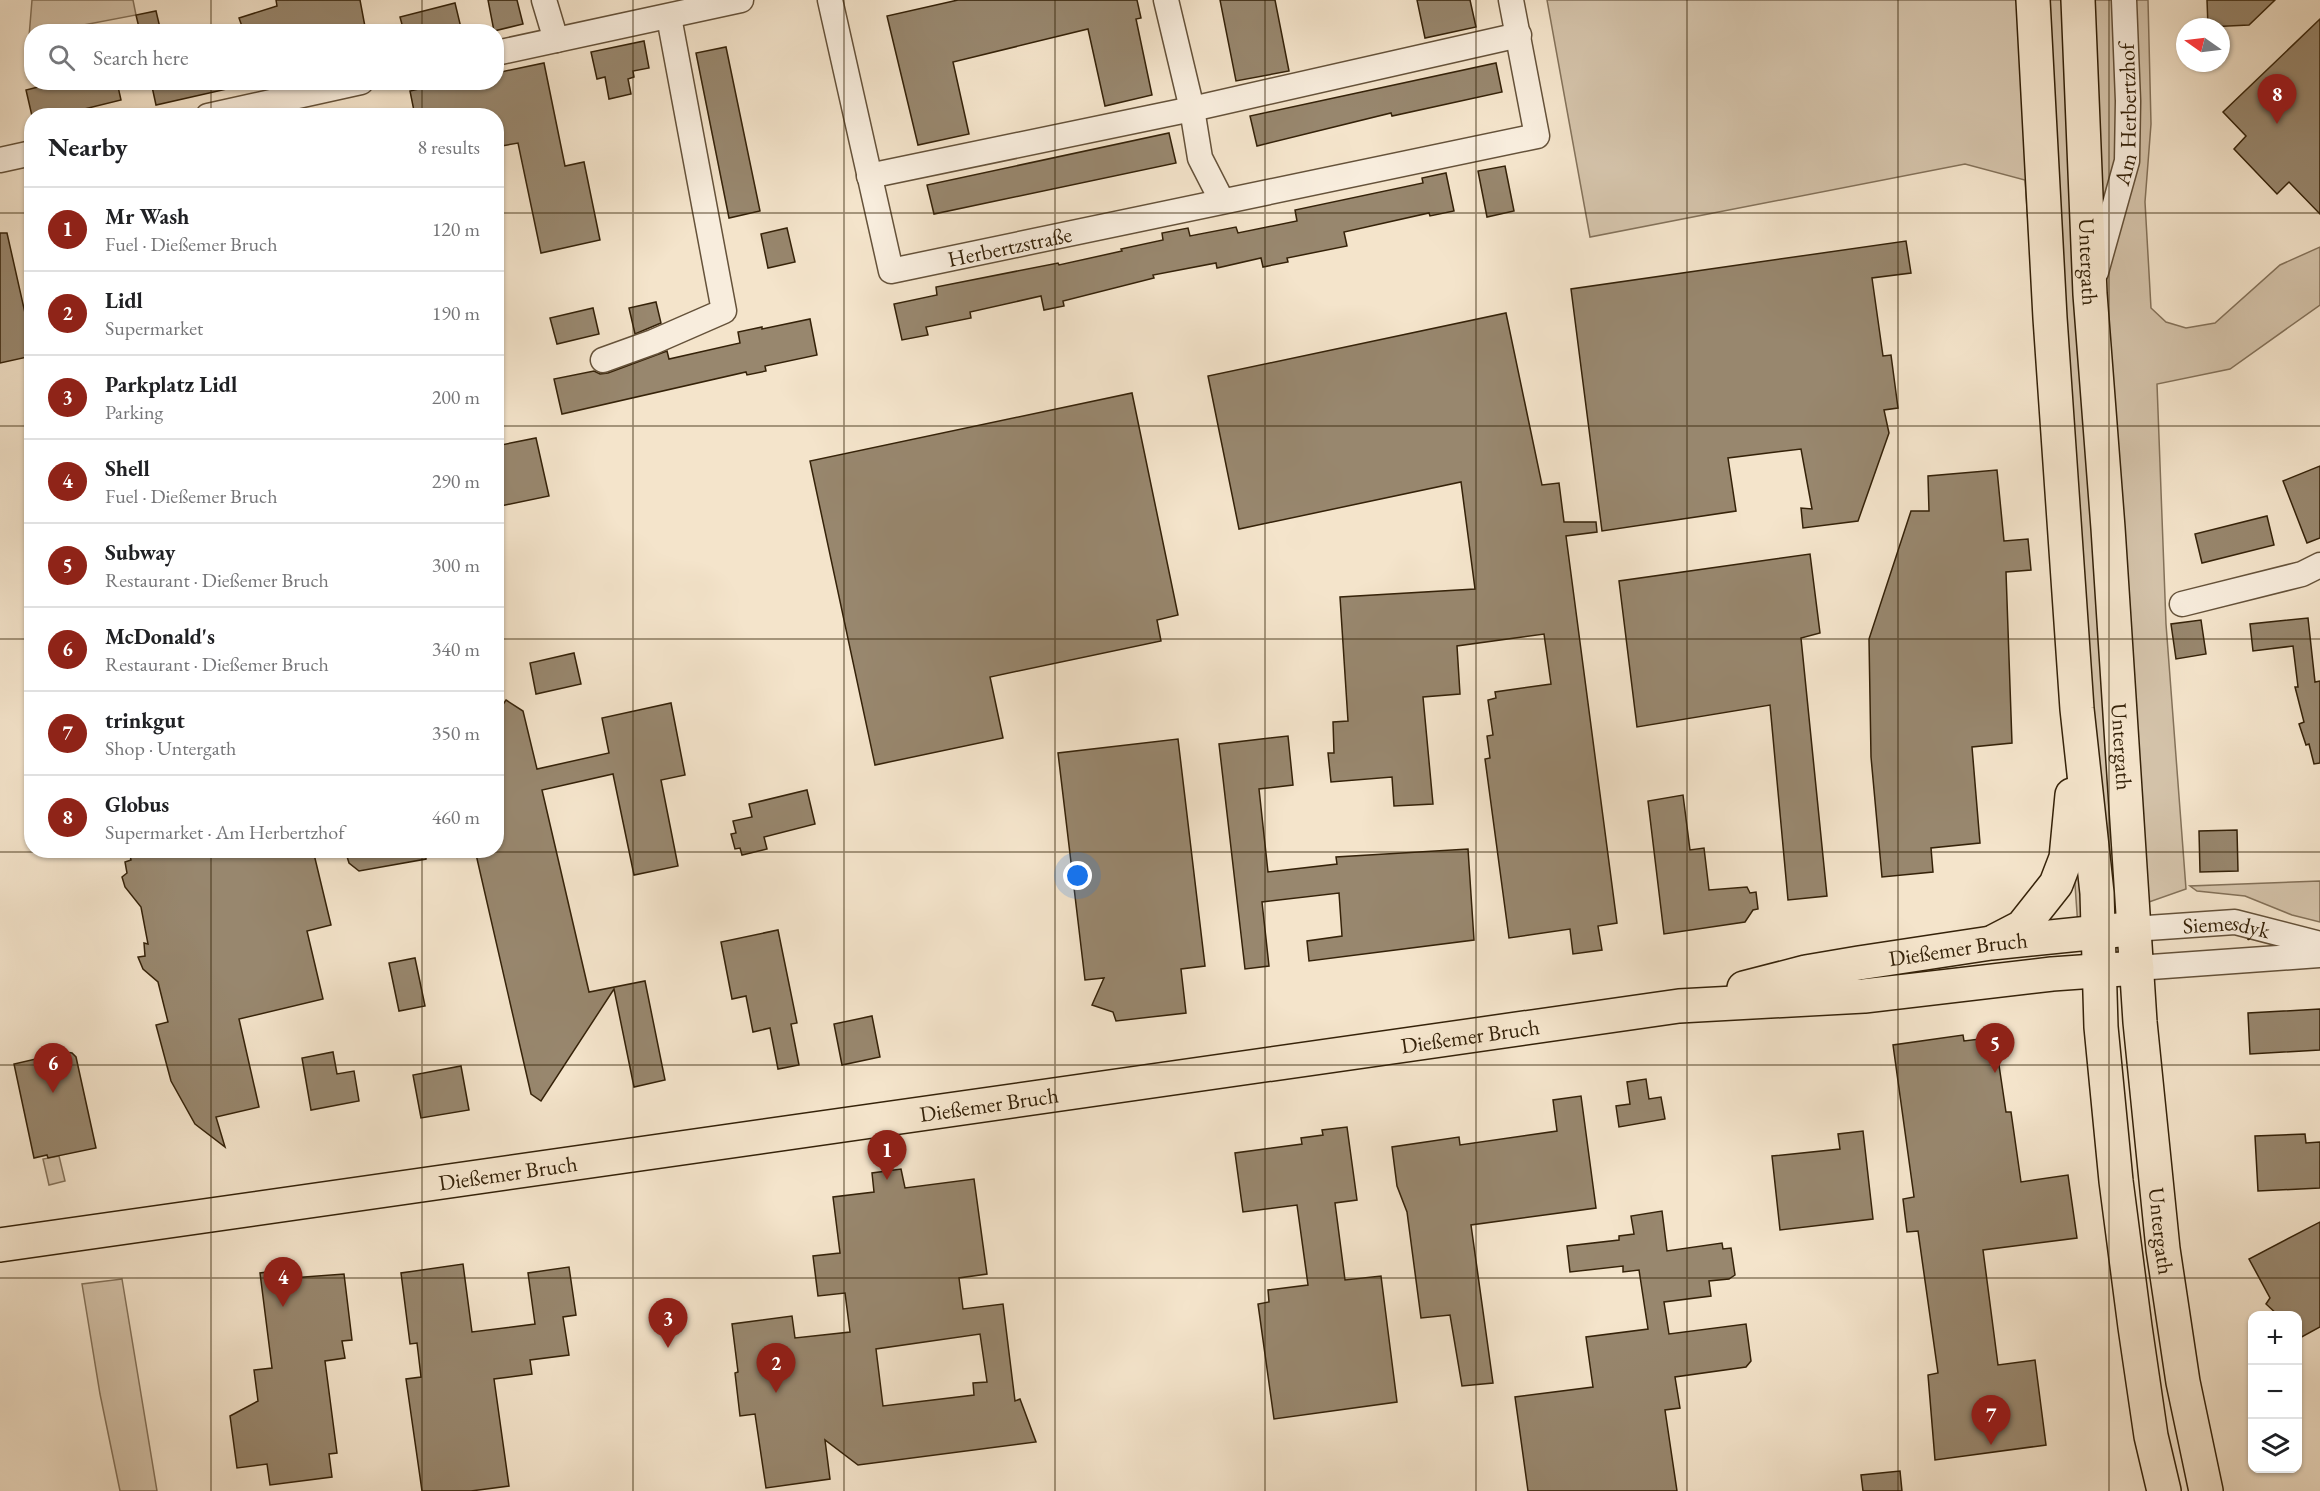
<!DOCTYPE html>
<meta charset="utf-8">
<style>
:root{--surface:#fff;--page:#f2f2f2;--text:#202124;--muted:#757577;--line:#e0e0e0;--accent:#8f2418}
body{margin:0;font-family:"EB Garamond",serif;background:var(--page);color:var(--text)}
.controls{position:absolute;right:18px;bottom:18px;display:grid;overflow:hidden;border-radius:12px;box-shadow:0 2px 4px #0004}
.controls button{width:54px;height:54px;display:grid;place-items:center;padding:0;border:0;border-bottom:2px solid var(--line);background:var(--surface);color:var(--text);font:30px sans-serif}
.compass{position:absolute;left:2176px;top:18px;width:54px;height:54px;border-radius:50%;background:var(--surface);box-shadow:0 2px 4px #0004;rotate:284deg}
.you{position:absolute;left:1078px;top:876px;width:21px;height:21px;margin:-15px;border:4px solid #fff;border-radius:50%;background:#1a73e8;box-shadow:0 0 0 9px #1a73e833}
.badge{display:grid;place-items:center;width:39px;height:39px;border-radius:50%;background:var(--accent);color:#fff;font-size:20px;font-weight:700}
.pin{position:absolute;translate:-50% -50px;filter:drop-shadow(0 2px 3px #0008)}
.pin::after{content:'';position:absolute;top:32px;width:21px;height:18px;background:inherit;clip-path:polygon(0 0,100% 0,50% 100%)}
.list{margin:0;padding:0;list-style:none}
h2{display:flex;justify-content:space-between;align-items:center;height:78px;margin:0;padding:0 24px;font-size:26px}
h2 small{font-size:20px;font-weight:400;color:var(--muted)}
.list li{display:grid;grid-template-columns:39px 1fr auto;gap:18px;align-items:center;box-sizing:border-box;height:84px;padding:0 24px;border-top:2px solid var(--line)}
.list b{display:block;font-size:22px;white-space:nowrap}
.list p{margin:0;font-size:20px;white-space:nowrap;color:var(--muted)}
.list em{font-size:20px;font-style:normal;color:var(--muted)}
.icon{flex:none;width:33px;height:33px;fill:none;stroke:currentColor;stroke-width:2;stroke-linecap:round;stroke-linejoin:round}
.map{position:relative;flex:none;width:2320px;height:1491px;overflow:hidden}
.search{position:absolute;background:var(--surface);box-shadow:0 2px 4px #0004;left:24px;top:24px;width:480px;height:66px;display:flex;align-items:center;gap:15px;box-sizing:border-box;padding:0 21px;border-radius:24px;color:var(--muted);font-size:22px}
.panel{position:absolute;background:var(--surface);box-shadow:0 2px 4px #0004;left:24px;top:108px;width:480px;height:750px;border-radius:24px}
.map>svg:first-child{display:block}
.green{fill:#d4c3aa;stroke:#84725a;stroke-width:1.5}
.building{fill:#98876e;stroke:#352209;stroke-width:1.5;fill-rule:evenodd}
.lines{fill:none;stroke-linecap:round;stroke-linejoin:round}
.street-casing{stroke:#65523a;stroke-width:27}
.primary-casing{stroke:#352209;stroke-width:36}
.street{stroke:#f8eddd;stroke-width:24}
.primary{stroke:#f4e4cb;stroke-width:33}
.grid{fill:none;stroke:#352209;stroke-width:1.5;stroke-opacity:0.55}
.labels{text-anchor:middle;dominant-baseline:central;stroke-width:4.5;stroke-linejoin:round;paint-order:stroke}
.street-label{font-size:22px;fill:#352209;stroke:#f8eddd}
</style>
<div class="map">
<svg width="2320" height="1491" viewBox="0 0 2320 1491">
<rect width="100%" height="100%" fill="#f4e4cb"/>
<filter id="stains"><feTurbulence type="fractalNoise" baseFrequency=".00333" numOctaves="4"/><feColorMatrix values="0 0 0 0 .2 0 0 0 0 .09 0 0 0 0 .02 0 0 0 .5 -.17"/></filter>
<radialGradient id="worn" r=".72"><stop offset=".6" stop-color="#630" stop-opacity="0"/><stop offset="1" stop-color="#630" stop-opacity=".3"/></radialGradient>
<g class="green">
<path d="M 32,0 L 133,0 L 136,15 L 52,31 L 32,32 L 31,37 L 29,37 Z"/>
<path d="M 1547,0 L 2148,0 L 2151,124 L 2145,202 L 2151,308 L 2166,322 L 2186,328 L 2215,323 L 2280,265 L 2320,247 L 2320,305 L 2230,369 L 2157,384 L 2166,624 L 2186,889 L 2078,927 L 2025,180 L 1965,164 L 1590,237 Z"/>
<path d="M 2320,881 L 2320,922 L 2292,915 L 2245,896 L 2197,891 L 2190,886 Z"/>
<path d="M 59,1156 L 65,1181 L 49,1185 L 43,1159 Z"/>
<path d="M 122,1279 L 157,1491 L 120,1491 L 100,1394 L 82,1284 Z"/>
</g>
<g class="building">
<path d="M 276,0 L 360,0 L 366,32 L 244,32 L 239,18 L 277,6 Z"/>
<path d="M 488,0 L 517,0 L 523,24 L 494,31 Z"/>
<path d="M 958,0 L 1137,0 L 1141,18 L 1136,19 L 1152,95 L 1105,106 L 1088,29 L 953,62 L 969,134 L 918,145 L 887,16 Z"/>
<path d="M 1220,0 L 1275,0 L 1289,71 L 1236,81 Z"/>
<path d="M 1417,0 L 1470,0 L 1476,27 L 1425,38 Z"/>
<path d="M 2207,0 L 2275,0 L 2249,25 L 2208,27 Z"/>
<path d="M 455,3 L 462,32 L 404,32 L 400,17 Z"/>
<path d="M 156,11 L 161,32 L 140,32 L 136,15 Z"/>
<path d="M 2320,19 L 2320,214 L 2289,182 L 2277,194 L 2234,149 L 2246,136 L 2223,112 Z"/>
<path d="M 644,41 L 649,68 L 633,71 L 634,77 L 628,79 L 631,94 L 609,99 L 605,77 L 597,79 L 591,52 Z"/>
<path d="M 726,47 L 760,211 L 729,218 L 696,53 Z"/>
<path d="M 544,63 L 565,166 L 584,162 L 600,240 L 541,253 L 518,143 L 496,147 L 496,116 L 462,116 L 461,111 L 440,116 L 415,116 L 410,91 L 449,82 L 496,82 L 496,73 Z"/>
<path d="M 1496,63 L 1502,92 L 1392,116 L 1391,113 L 1257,146 L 1250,116 Z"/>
<path d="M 58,82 L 117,82 L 121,100 L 56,116 L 32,116 L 26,90 Z"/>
<path d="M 151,82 L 226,82 L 227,89 L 156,105 Z"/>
<path d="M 1169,133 L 1176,163 L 934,214 L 927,185 Z"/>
<path d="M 1505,166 L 1514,211 L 1487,217 L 1478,171 Z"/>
<path d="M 1446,173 L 1454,211 L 1430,216 L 1429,213 L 1344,232 L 1347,246 L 1287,258 L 1288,262 L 1263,267 L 1261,258 L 1217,268 L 1216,263 L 1153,275 L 1154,278 L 1063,301 L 1064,306 L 1044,310 L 1041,296 L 970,312 L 971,318 L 926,327 L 928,335 L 902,340 L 894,304 L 937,295 L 936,287 L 1058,263 L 1059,265 L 1122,251 L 1121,249 L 1163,240 L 1162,233 L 1188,228 L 1190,236 L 1236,227 L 1238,233 L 1297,221 L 1295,210 L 1423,183 L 1422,178 Z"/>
<path d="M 787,228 L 795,262 L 768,268 L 761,234 Z"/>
<path d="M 0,233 L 7,233 L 32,344 L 32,356 L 0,363 Z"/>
<path d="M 1906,241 L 1911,273 L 1872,278 L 1883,356 L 1891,355 L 1898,408 L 1884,410 L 1889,433 L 1858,521 L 1803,528 L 1801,508 L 1812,509 L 1801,449 L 1728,458 L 1736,511 L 1602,531 L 1571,289 Z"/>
<path d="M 656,302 L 661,323 L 635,334 L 629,308 Z"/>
<path d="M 593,308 L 599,334 L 557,344 L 550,318 Z"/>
<path d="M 1506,313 L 1542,485 L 1559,483 L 1564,522 L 1596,522 L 1597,532 L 1566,536 L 1617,923 L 1598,926 L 1602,950 L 1573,954 L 1570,929 L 1509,938 L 1485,759 L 1490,758 L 1487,736 L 1493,735 L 1488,700 L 1496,698 L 1495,692 L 1551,684 L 1544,634 L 1457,646 L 1460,694 L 1423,697 L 1433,804 L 1394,806 L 1392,777 L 1331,782 L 1328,753 L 1334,753 L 1333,722 L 1348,721 L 1340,597 L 1475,589 L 1461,482 L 1239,529 L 1208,376 Z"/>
<path d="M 810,319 L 817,355 L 765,366 L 766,371 L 747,375 L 746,372 L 562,414 L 554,379 L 594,371 L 600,374 L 608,373 L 667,351 L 669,359 L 740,343 L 738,332 L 762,327 L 762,329 Z"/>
<path d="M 1132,393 L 1178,615 L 1157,620 L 1161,641 L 990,677 L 1003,738 L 875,765 L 810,461 Z"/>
<path d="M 536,438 L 549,496 L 496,507 L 496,446 Z"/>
<path d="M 2320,466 L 2320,538 L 2307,543 L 2283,481 Z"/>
<path d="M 1997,470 L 2004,541 L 2028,539 L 2031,570 L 2006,572 L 2012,743 L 1972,747 L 1980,843 L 1931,848 L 1933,872 L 1882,877 L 1871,757 L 1869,639 L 1911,511 L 1929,511 L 1928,476 Z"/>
<path d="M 2267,516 L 2274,545 L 2202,563 L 2195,534 Z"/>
<path d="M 1810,554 L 1820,633 L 1801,638 L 1827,896 L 1788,900 L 1770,705 L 1637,727 L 1619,581 Z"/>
<path d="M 2308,618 L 2315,682 L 2320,681 L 2320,763 L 2314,764 L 2309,744 L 2306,745 L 2299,724 L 2304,722 L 2295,687 L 2298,687 L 2293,646 L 2253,651 L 2250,624 Z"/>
<path d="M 2201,620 L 2206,654 L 2176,659 L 2171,624 Z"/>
<path d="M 574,653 L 581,684 L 536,694 L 530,663 Z"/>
<path d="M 506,700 L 523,711 L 537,769 L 609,753 L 602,718 L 671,703 L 685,775 L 661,780 L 678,866 L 634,875 L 613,774 L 542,790 L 589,992 L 645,981 L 665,1080 L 634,1087 L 614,989 L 541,1101 L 531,1094 L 475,850 L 496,850 L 496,715 Z"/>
<path d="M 1288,736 L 1293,785 L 1259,789 L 1268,872 L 1337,864 L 1336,857 L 1468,849 L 1474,940 L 1309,961 L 1307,941 L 1342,936 L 1339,893 L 1262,902 L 1269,966 L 1245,969 L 1219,744 Z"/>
<path d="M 1178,739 L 1205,966 L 1181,969 L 1186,1013 L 1116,1021 L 1113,1012 L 1092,1005 L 1104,978 L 1085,980 L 1058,753 Z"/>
<path d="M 807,790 L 815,824 L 764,837 L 767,849 L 742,855 L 740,848 L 735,849 L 731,834 L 736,833 L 733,821 L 752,817 L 749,804 Z"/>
<path d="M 1683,795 L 1690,850 L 1704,848 L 1709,890 L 1747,887 L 1750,893 L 1756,892 L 1758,909 L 1753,910 L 1745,922 L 1664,934 L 1648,801 Z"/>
<path d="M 2237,830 L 2238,871 L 2200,872 L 2199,831 Z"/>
<path d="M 129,850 L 313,850 L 331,925 L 307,931 L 323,999 L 239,1019 L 259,1107 L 216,1117 L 225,1147 L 195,1124 L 171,1081 L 156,1025 L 168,1022 L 158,982 L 143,969 L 138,957 L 145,956 L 144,943 L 148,944 L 141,907 L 125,887 L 122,877 L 127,873 L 125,862 L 131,860 Z"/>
<path d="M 345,850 L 426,850 L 426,859 L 359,871 L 349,863 Z"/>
<path d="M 778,930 L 797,1023 L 791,1024 L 799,1065 L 778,1069 L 770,1028 L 753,1032 L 746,996 L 732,999 L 721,942 Z"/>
<path d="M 415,958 L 425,1006 L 399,1011 L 389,963 Z"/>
<path d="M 2320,1009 L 2320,1050 L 2250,1054 L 2248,1013 Z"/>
<path d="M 872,1016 L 880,1057 L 842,1065 L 834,1024 Z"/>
<path d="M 1963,1035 L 1964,1041 L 1980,1039 L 1997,1052 L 2006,1112 L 2011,1112 L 2021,1182 L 2068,1175 L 2077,1238 L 1983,1250 L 1998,1365 L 2035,1360 L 2046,1445 L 1935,1460 L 1928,1375 L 1938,1373 L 1918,1231 L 1907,1232 L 1903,1199 L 1914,1197 L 1893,1045 Z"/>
<path d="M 66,1052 L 72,1053 L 76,1057 L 96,1148 L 48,1158 L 47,1155 L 34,1158 L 14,1064 Z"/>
<path d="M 333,1052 L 337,1074 L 354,1071 L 359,1101 L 311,1110 L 302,1058 Z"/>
<path d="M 461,1066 L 469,1110 L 421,1118 L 413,1075 Z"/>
<path d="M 1646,1079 L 1649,1099 L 1661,1097 L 1665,1119 L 1619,1127 L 1616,1106 L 1630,1104 L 1627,1082 Z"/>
<path d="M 1581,1096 L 1596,1208 L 1471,1225 L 1493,1383 L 1462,1386 L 1450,1315 L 1421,1318 L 1407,1212 L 1397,1186 L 1392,1147 L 1459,1137 L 1460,1145 L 1557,1131 L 1553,1100 Z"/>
<path d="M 1347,1127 L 1357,1200 L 1335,1203 L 1345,1280 L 1381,1276 L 1397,1402 L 1274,1419 L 1258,1304 L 1269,1302 L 1268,1290 L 1308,1285 L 1297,1205 L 1243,1212 L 1235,1153 L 1302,1144 L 1301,1138 L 1323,1135 L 1322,1130 Z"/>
<path d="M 1863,1131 L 1873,1219 L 1780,1230 L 1772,1156 L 1840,1149 L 1838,1134 Z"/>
<path d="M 2305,1134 L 2306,1143 L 2320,1142 L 2320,1188 L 2258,1191 L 2255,1136 Z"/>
<path d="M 901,1169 L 905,1188 L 974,1179 L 987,1274 L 959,1278 L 963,1309 L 1003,1304 L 1015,1401 L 1020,1399 L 1036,1442 L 858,1465 L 825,1440 L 830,1479 L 766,1488 L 755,1414 L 740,1416 L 735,1373 L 738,1372 L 732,1324 L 792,1316 L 795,1338 L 850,1332 L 845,1293 L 818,1296 L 813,1256 L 840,1253 L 833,1197 L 874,1192 L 872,1173 ZM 980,1334 L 987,1382 L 973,1383 L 974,1395 L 883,1406 L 876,1349 Z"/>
<path d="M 1662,1211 L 1667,1251 L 1722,1243 L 1723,1249 L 1731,1248 L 1735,1275 L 1729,1279 L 1709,1281 L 1711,1296 L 1664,1302 L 1669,1334 L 1746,1324 L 1751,1361 L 1746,1367 L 1675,1377 L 1680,1408 L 1665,1410 L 1677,1491 L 1528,1491 L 1515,1397 L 1593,1387 L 1586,1337 L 1648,1329 L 1639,1270 L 1623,1272 L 1623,1266 L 1570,1272 L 1567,1246 L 1619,1240 L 1619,1236 L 1634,1234 L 1631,1216 Z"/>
<path d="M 2320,1222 L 2320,1327 L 2298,1339 L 2298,1316 L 2279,1316 L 2266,1304 L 2270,1298 L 2249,1259 Z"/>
<path d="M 463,1264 L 472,1332 L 535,1324 L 528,1273 L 569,1267 L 576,1315 L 563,1317 L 569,1355 L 530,1360 L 532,1374 L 494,1379 L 509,1486 L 471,1491 L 422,1491 L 406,1379 L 421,1377 L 417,1343 L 410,1344 L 401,1273 Z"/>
<path d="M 290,1269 L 291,1278 L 344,1274 L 352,1340 L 342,1341 L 345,1358 L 325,1361 L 337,1453 L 329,1454 L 332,1477 L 270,1485 L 267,1464 L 237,1468 L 230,1416 L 258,1401 L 254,1370 L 272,1368 L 260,1273 Z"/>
<path d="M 1900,1471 L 1902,1491 L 1863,1491 L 1861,1475 Z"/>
</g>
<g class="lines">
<defs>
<g id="street">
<path d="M 544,0 L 556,40"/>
<path id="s1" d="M 830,0 L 891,271 L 1537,136 L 1511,0"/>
<path d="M 1166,0 L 1192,109 L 1200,158 L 1222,201"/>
<path d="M 496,53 L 741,0"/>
<path d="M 208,116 L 361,82"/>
<path d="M 0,160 L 32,153"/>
<path d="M 869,176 L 1192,109 L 1519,35"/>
<path id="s2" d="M 2096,272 L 2127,161 L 2128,101 L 2124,0"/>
<path d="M 603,360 L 653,342 L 724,311 L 669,17"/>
<path d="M 2182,604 L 2302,574 L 2320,565"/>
<path id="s3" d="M 2133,929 L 2235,922 L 2320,944"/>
<path d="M 2137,968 L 2320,955"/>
</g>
<g id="primary">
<path d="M 2033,0 L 2050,318 L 2077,709 L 2097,893 L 2101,1027 L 2116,1181 L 2135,1327 L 2151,1436 L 2164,1491"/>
<path id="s4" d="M 2078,0 L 2090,294 L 2108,528 L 2140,1022 L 2163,1249 L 2183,1382 L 2206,1491"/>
<path d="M 1995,941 L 2022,927 L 2056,884 L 2066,858 L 2072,795"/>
<path id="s5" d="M 1744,988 L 1806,972 L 1859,963 L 1991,943 L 2119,930"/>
<path id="s6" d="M 0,1245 L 1679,1006 L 1864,996 L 2052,974 L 2137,968"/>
</g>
</defs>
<use href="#street" class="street-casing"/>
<use href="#primary" class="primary-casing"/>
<use href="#street" class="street"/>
<use href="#primary" class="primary"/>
</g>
<path class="grid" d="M 211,0 L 211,32M 422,0 L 422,32M 633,0 L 633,1491M 844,0 L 844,1491M 1055,0 L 1055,1491M 1265,0 L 1265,1491M 1476,0 L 1476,1491M 1687,0 L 1687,1491M 1898,0 L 1898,1491M 2109,0 L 2109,1491M 211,82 L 211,116M 422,82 L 422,116M 0,213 L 32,213M 496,213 L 2320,213M 0,426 L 32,426M 496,426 L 2320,426M 0,639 L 32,639M 496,639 L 2320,639M 211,850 L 211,1491M 422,850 L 422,1491M 0,852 L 2320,852M 0,1065 L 2320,1065M 0,1278 L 2320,1278"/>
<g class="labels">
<g class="street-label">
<text stroke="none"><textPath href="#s2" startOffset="162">Am Herbertzhof</textPath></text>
<text stroke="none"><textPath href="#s1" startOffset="399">Herbertzstraße</textPath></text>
<text stroke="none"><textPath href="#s4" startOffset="262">Untergath</textPath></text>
<text stroke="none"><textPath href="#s4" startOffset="748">Untergath</textPath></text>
<text stroke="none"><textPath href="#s3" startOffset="94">Siemesdyk</textPath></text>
<text stroke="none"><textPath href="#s5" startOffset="218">Dießemer Bruch</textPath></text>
<text stroke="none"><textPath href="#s6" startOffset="1485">Dießemer Bruch</textPath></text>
<text stroke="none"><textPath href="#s6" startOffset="999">Dießemer Bruch</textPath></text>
<text stroke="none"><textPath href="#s6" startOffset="513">Dießemer Bruch</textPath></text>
<text stroke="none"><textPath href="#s4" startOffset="1234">Untergath</textPath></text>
</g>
</g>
<rect width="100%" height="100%" filter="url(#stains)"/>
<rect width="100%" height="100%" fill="url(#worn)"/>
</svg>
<div class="controls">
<button>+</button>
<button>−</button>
<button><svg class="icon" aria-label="layers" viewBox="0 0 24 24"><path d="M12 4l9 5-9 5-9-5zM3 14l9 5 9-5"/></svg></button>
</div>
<svg class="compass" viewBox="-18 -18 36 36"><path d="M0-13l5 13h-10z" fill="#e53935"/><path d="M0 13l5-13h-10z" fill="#757577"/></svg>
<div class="you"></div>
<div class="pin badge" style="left:887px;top:1180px">1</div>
<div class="pin badge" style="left:776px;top:1393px">2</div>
<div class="pin badge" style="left:668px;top:1348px">3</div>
<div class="pin badge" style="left:283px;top:1307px">4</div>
<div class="pin badge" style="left:1995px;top:1073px">5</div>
<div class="pin badge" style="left:53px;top:1093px">6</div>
<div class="pin badge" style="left:1991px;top:1445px">7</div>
<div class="pin badge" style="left:2277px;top:124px">8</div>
<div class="search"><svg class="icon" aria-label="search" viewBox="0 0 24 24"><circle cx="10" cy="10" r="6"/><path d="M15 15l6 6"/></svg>Search here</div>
<section class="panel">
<h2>Nearby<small>8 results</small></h2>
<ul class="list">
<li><span class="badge">1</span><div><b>Mr Wash</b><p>Fuel · Dießemer Bruch</p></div><em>120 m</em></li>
<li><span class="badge">2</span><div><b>Lidl</b><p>Supermarket</p></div><em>190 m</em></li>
<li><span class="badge">3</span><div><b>Parkplatz Lidl</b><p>Parking</p></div><em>200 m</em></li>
<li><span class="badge">4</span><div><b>Shell</b><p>Fuel · Dießemer Bruch</p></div><em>290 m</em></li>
<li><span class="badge">5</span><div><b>Subway</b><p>Restaurant · Dießemer Bruch</p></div><em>300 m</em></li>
<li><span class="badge">6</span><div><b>McDonald's</b><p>Restaurant · Dießemer Bruch</p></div><em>340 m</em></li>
<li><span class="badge">7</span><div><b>trinkgut</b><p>Shop · Untergath</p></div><em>350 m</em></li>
<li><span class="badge">8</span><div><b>Globus</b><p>Supermarket · Am Herbertzhof</p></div><em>460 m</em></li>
</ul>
</section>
</div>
